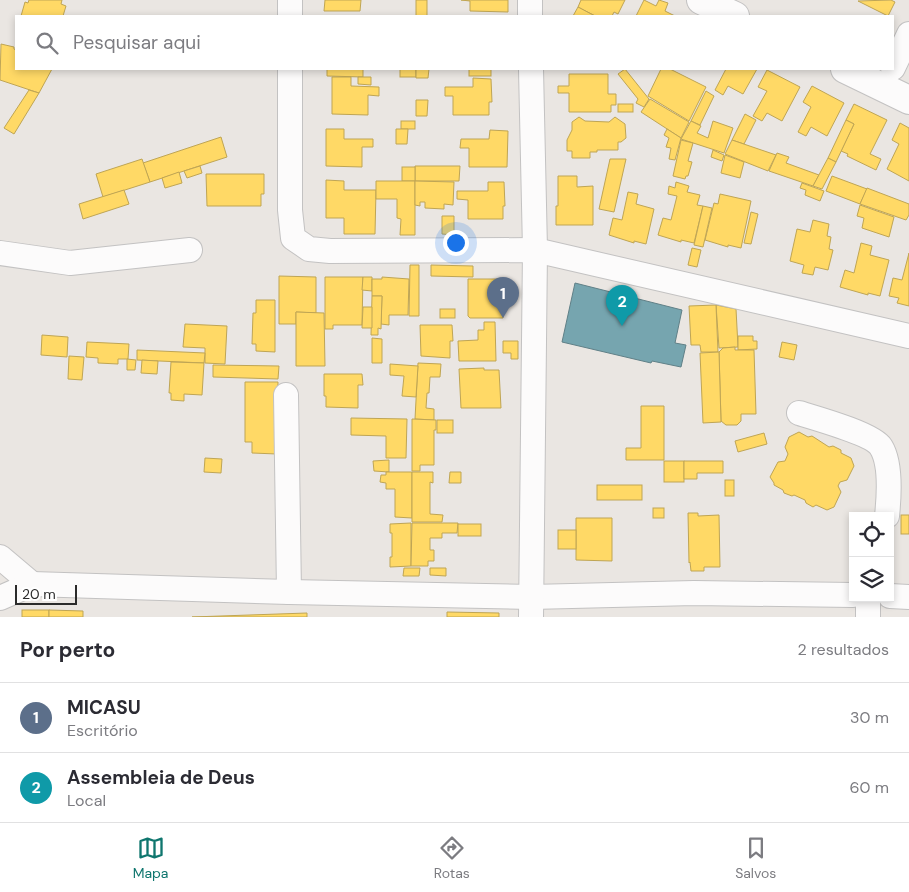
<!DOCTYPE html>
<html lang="pt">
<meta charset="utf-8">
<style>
:root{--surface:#fff;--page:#f2f2f3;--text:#2b2b33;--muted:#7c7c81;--line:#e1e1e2;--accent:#0f766e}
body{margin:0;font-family:"DM Sans",sans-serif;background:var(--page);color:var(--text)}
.controls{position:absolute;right:15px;bottom:15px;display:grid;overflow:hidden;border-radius:0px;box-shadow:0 2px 8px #0003}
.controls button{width:45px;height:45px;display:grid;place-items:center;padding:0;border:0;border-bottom:1px solid var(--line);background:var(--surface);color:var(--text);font:25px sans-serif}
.scale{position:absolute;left:15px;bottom:12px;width:62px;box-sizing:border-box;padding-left:5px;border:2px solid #2b2b2b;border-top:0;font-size:14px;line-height:18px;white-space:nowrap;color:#2b2b2b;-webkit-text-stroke:4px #fff;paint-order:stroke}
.you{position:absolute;left:455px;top:242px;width:18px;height:18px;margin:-12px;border:4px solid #fff;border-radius:50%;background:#1a73e8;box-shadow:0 0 0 8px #1a73e833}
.badge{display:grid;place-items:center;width:32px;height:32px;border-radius:50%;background:var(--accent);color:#fff;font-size:16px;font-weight:700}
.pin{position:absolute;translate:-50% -41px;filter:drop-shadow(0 1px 2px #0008)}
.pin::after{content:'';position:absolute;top:26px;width:18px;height:15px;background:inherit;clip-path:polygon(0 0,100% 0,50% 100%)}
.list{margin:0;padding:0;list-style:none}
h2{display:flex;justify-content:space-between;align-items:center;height:65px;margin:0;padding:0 20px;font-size:21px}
h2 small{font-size:16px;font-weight:400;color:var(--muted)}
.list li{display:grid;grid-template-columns:32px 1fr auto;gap:15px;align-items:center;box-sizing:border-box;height:70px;padding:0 20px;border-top:1px solid var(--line)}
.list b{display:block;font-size:19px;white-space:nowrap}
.list p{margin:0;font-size:16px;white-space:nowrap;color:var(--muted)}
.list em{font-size:16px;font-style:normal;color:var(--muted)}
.icon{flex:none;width:28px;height:28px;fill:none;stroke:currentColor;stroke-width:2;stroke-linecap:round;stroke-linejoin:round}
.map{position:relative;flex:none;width:909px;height:617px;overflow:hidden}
.search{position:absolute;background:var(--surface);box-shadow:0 2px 8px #0003;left:15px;right:15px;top:15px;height:55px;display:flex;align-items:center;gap:12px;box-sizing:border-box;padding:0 18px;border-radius:0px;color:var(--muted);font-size:19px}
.sheet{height:205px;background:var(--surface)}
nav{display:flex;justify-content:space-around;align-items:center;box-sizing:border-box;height:70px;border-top:1px solid var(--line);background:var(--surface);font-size:14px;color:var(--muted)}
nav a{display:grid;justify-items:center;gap:2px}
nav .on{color:var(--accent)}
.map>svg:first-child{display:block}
.homes{fill:#ffd966;stroke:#bfa554}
.public{fill:#76a5af;stroke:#608087}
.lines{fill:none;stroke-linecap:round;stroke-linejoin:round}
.street-casing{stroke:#c3c2c2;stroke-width:26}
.secondary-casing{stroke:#c3c2c2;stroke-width:30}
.street{stroke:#fcfbfb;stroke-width:24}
.secondary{stroke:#fcfbfb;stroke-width:28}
</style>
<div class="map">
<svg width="909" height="617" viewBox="0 0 909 617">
<rect width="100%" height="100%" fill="#eae6e2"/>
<g class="homes">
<path d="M 29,0 L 62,0 L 61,4 L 66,6 L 63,16 L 21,16 L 25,2 L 28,3 Z"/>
<path d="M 325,0 L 361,0 L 360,11 L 324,11 Z"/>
<rect x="416" y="0" width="11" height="16"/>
<path d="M 461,0 L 508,0 L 508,12 L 470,11 L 470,1 Z"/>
<path d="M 581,0 L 625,0 L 618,14 L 614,12 L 612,16 L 595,16 L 578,7 Z"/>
<path d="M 644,0 L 656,6 L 659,0 L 668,3 L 665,11 L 675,16 L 636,16 Z"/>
<path d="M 891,0 L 895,2 L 888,16 L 858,1 Z"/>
<path d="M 578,7 L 595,16 L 573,16 Z"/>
<path d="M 1,44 L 14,47 L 14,49 L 16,50 L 16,69 L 52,69 L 39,93 L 0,80 Z"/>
<path d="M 327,69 L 363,69 L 363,77 L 327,76 Z"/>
<rect x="400" y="69" width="16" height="8"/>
<path d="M 416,69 L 429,69 L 428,78 L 416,78 Z"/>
<rect x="469" y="69" width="22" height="7"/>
<path d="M 625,69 L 649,99 L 644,107 L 636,103 L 638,99 L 618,74 Z"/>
<path d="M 661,69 L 670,69 L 706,87 L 689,121 L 648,96 Z"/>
<path d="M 726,69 L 757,69 L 743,94 L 728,86 L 723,95 L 715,90 Z"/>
<path d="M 767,70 L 800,87 L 782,121 L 767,113 L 762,121 L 753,116 L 767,91 L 758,87 Z"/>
<path d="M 569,74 L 608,74 L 608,94 L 616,94 L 616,105 L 611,105 L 611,112 L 569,112 L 569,93 L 558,93 L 558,86 L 569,86 Z"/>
<path d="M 332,77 L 351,77 L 351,86 L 379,87 L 379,96 L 368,95 L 368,115 L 332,114 Z"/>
<path d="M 358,77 L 371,77 L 371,85 L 358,84 Z"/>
<path d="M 473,78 L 491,79 L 492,102 L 489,102 L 489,115 L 453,115 L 453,96 L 445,96 L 445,87 L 473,87 Z"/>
<path d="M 812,86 L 844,103 L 827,136 L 811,127 L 806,136 L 798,132 L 811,107 L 803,102 Z"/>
<path d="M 29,90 L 39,93 L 14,134 L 4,128 Z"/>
<path d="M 706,91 L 714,96 L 700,125 L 691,121 Z"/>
<path d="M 650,99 L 689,122 L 681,138 L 641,112 Z"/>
<path d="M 416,100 L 428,100 L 427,116 L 416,116 Z"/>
<rect x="618" y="104" width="15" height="8"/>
<path d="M 854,104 L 887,120 L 870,154 L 881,159 L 876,170 L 847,156 L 848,154 L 841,151 L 854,124 L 846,120 Z"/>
<path d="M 745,114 L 756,120 L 744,144 L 732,140 Z"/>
<path d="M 579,117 L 585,121 L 609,122 L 615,117 L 625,124 L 626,138 L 621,142 L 618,142 L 618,150 L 597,150 L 597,152 L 590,152 L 590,158 L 572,158 L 572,151 L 567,151 L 567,140 L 572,130 L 572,122 Z"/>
<path d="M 846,120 L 854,124 L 836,162 L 828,158 Z"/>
<rect x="401" y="121" width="14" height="8"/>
<path d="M 691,121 L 701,126 L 697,133 L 708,138 L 713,121 L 733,128 L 724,153 L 681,139 Z"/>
<path d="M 900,123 L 909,128 L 909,181 L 887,169 L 899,144 L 892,140 Z"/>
<path d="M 326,129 L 344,129 L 344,139 L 373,139 L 373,147 L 362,147 L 362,167 L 326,166 Z"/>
<path d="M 396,129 L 408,129 L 407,144 L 396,144 Z"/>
<path d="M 667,129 L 681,138 L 675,160 L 669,159 L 671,148 L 666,147 L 669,138 L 664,135 Z"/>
<path d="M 490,130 L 508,131 L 507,167 L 469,167 L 469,148 L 460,148 L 461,139 L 489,139 Z"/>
<path d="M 221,137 L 227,157 L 150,182 L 143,163 Z"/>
<path d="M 681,140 L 693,143 L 688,161 L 692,162 L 688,176 L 686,176 L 685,179 L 673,176 Z"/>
<path d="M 732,140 L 776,155 L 768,171 L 725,154 Z"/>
<path d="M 713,150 L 724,155 L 722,161 L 711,157 Z"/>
<path d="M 777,153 L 789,157 L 786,163 L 819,175 L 813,186 L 769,171 Z"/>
<path d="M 725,155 L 744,162 L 740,178 L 721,173 Z"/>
<path d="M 828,158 L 836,162 L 822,189 L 813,186 Z"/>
<path d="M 142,159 L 150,182 L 103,197 L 96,174 Z"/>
<path d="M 610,159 L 626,159 L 614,212 L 599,209 Z"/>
<path d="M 200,166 L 202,173 L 187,178 L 184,171 Z"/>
<path d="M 415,166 L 460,166 L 459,181 L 415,181 Z"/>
<rect x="402" y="167" width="13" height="14"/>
<path d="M 179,172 L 182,183 L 165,188 L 162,178 Z"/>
<path d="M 206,174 L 264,174 L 264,194 L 261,194 L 261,206 L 207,206 Z"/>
<path d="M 558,176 L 577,176 L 577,187 L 593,186 L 593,225 L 556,225 L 556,206 L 558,206 Z"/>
<path d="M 832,176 L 867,189 L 860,204 L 826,191 Z"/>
<path d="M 326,180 L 344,181 L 344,190 L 376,190 L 375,234 L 344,234 L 344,218 L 326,218 Z"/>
<path d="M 376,181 L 415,181 L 415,235 L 400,235 L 401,219 L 397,218 L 397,199 L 376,199 Z"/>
<path d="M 415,181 L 454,182 L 453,205 L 444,204 L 444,209 L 425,208 L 425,202 L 420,202 L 420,206 L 415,205 Z"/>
<path d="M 488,182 L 504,182 L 505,206 L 503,206 L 503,219 L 468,219 L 468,200 L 457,199 L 457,191 L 488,191 Z"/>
<path d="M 676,182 L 689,186 L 687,192 L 700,195 L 697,205 L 703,206 L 694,243 L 681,240 L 681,242 L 658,235 L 663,218 L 671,220 L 677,196 L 668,194 L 669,186 L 675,188 Z"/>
<path d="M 802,183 L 824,191 L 820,201 L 805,195 L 806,190 L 800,188 Z"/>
<path d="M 867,188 L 909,204 L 909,215 L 906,220 L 860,204 Z"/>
<path d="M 124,190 L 129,204 L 83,219 L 79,204 Z"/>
<path d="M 628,192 L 638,194 L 636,204 L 654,209 L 646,244 L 634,241 L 634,243 L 609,235 L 613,218 L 622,220 Z"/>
<path d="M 720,194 L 751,201 L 741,248 L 728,245 L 728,247 L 705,240 L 714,203 L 718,204 Z"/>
<path d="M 860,205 L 894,217 L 889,237 L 862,228 L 864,218 L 857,216 Z"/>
<path d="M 703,206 L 712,208 L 703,247 L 694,245 Z"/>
<path d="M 751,212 L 758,214 L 751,244 L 744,243 Z"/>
<path d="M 442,216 L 454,216 L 454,235 L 442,234 Z"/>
<path d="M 813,220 L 829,224 L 827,236 L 831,237 L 829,249 L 833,250 L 828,270 L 815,267 L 813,275 L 802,273 L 804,265 L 790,261 L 797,229 L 810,232 Z"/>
<path d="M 861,243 L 872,246 L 870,255 L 889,260 L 880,296 L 868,293 L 868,295 L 840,287 L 845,270 L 854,273 Z"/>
<path d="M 692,248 L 701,250 L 697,267 L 688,265 Z"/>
<path d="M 909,253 L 909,306 L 897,303 L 899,298 L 889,296 L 893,278 L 902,280 Z"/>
<path d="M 410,265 L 419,265 L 419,316 L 409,316 Z"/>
<path d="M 431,265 L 473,266 L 473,277 L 431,276 Z"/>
<path d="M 279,276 L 316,277 L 316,313 L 296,312 L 296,324 L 279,324 Z"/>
<path d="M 325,277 L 363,277 L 362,325 L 333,325 L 333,329 L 325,329 Z"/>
<path d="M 363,277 L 372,277 L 372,291 L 362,290 Z"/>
<path d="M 382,277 L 409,279 L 408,315 L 389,315 L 389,325 L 381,324 L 382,296 L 372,296 L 372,279 L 382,279 Z"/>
<path d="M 468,279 L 503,279 L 504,295 L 511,295 L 511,304 L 503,304 L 503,318 L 470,318 L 468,316 Z"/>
<path d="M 372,296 L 382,296 L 381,329 L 378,328 L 378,335 L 371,335 Z"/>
<path d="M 256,300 L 275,300 L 275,352 L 256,351 L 256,344 L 252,344 L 253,313 L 256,313 Z"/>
<path d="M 716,305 L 736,309 L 738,347 L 719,348 Z"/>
<path d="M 716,305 L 718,352 L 701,352 L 700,345 L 691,345 L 689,306 Z"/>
<path d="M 363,307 L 372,307 L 372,328 L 362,328 Z"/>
<rect x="440" y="309" width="15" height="9"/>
<path d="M 296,312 L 324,313 L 325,366 L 296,366 Z"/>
<path d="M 484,322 L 495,322 L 496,361 L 459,361 L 458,341 L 478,340 L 478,330 L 484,330 Z"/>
<path d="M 185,324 L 227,326 L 225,364 L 205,363 L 205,348 L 183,347 Z"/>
<path d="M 420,325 L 452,325 L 453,341 L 450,341 L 450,358 L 421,356 Z"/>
<path d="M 42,335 L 68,337 L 67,357 L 41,355 Z"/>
<path d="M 738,336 L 753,336 L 753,341 L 757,341 L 757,349 L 738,350 Z"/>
<path d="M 372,338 L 382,339 L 382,363 L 372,363 Z"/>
<path d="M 503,341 L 518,341 L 518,359 L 511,359 L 511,353 L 503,353 Z"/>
<path d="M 87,342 L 129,344 L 128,359 L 118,359 L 118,364 L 98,363 L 98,358 L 86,357 Z"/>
<path d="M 782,342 L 797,345 L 794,360 L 779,357 Z"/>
<path d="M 735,347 L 735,350 L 754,350 L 756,414 L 741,414 L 741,421 L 737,425 L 726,425 L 721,421 L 719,352 L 723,348 Z"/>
<path d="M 137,350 L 205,353 L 204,363 L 137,360 Z"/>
<path d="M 719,352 L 721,422 L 703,423 L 700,353 Z"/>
<path d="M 69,356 L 84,357 L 82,380 L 68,379 Z"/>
<path d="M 127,359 L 136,360 L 135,370 L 127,370 Z"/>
<path d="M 142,360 L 158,361 L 157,374 L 141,373 Z"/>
<path d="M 171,362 L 204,363 L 202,395 L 184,394 L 184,401 L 171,400 L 171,393 L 169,393 Z"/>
<path d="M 418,363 L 441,364 L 440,377 L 430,377 L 429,393 L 427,393 L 426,408 L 434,409 L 434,420 L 415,419 Z"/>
<path d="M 390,364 L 418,366 L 416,397 L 402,396 L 404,376 L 390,375 Z"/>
<path d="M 213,365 L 279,366 L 278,379 L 213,377 Z"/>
<path d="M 484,368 L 484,370 L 499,370 L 501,408 L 461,408 L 459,369 Z"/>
<path d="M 324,374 L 362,374 L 363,385 L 358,385 L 358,408 L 326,407 L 326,396 L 324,396 Z"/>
<path d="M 245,382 L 278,382 L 277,454 L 252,453 L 252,442 L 245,442 Z"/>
<path d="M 641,406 L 664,406 L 664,460 L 626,460 L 626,448 L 641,448 Z"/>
<path d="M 351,418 L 407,419 L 406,458 L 386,458 L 386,436 L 351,435 Z"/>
<path d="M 412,419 L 436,420 L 436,430 L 434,430 L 434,465 L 420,465 L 420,471 L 412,471 Z"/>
<rect x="437" y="420" width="16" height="13"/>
<path d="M 799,432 L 808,437 L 812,436 L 829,447 L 833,446 L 841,450 L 841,453 L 851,458 L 854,466 L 847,480 L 840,482 L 838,486 L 841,492 L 834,507 L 827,510 L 816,505 L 813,507 L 806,503 L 805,500 L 794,495 L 792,496 L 784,493 L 783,490 L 774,485 L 774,483 L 770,477 L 778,462 L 785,461 L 788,454 L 785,447 L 789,437 Z"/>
<path d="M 764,433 L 767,444 L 738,452 L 735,441 Z"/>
<path d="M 205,458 L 222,459 L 221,473 L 204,472 Z"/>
<path d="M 389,460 L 389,472 L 374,471 L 373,461 Z"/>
<rect x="664" y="461" width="20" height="21"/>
<path d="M 684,461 L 723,461 L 723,473 L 697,473 L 697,479 L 684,479 Z"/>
<path d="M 386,472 L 412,472 L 412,518 L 395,517 L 395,489 L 386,489 L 386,483 L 380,482 L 381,475 L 386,475 Z"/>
<path d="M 412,472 L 433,472 L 433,483 L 430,482 L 430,514 L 443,515 L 442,522 L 412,522 Z"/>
<path d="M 450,472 L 461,472 L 461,483 L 449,483 Z"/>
<rect x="725" y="480" width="9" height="16"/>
<rect x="597" y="485" width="45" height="15"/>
<rect x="653" y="508" width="11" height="10"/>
<path d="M 688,513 L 698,513 L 698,516 L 719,515 L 720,567 L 704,567 L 704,571 L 691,571 L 690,562 L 689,563 Z"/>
<rect x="901" y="515" width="8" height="19"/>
<path d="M 576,518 L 612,518 L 612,561 L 576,560 Z"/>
<path d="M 411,523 L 411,566 L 390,567 L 390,557 L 392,557 L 392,533 L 390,533 L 390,524 Z"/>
<path d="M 412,523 L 458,523 L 457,533 L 442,533 L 442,538 L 430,538 L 430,550 L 434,550 L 434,561 L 428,561 L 428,566 L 411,566 Z"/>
<rect x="458" y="524" width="23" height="12"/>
<rect x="558" y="530" width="18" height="19"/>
<path d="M 404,568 L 420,568 L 419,576 L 403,576 Z"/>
<path d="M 430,568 L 446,568 L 446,576 L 430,575 Z"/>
<rect x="22" y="610" width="27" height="7"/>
<path d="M 49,610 L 83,611 L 83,617 L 49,617 Z"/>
<path d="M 447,612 L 499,613 L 499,617 L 447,617 Z"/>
<path d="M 307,613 L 307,617 L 192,617 Z"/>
</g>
<path class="public" d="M 575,283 L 682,310 L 675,343 L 686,345 L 681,367 L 652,361 L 651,363 L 562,342 Z"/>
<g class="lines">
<defs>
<g id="street">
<path d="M 530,0 L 530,16"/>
<path d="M 290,16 L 290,0"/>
<path d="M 893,68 L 909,34"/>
<path d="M 290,69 L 290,210 L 293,238 L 309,249 L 330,251 L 535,250 L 909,336"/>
<path d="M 0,253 L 70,263 L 190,250"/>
<path d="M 286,395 L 289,592"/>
<path d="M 799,413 C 815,418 873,434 881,447 C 891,463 889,497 887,516"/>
<path d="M 0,557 L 32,584"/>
<path d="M 890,596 L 909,597"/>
<path d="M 0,598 L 32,584 L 289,592 L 531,597 L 694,593 L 853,595"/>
<path d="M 868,598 L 868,617"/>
<path d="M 531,617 L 535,250 L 531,69"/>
</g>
<g id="secondary">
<path d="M 701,0 L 735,16"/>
<path d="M 845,69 L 909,100"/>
</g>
</defs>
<use href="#street" class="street-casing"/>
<use href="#secondary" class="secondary-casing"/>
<use href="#street" class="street"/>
<use href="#secondary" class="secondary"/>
</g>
</svg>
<div class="controls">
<button><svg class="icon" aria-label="locate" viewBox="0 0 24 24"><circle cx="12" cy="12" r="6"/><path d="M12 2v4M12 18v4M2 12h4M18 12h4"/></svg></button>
<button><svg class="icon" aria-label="layers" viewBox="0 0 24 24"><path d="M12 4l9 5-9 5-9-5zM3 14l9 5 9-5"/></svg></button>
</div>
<div class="scale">20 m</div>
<div class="you"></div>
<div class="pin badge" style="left:503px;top:318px;background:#5c6f8a">1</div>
<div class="pin badge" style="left:622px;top:326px;background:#0f9aa8">2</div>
<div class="search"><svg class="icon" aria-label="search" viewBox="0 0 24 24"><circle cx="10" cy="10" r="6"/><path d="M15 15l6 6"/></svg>Pesquisar aqui</div>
</div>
<section class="sheet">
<h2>Por perto<small>2 resultados</small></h2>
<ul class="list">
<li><span class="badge" style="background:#5c6f8a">1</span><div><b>MICASU</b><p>Escritório</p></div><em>30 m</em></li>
<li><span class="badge" style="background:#0f9aa8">2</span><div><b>Assembleia de Deus</b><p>Local</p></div><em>60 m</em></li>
</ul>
</section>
<nav>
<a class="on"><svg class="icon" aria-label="map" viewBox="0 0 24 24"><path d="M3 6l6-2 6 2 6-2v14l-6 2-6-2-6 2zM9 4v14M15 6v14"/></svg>Mapa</a>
<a><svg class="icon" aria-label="directions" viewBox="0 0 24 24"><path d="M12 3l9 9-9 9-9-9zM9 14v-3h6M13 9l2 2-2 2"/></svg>Rotas</a>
<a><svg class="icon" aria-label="saved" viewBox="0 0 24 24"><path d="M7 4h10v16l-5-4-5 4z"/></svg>Salvos</a>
</nav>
